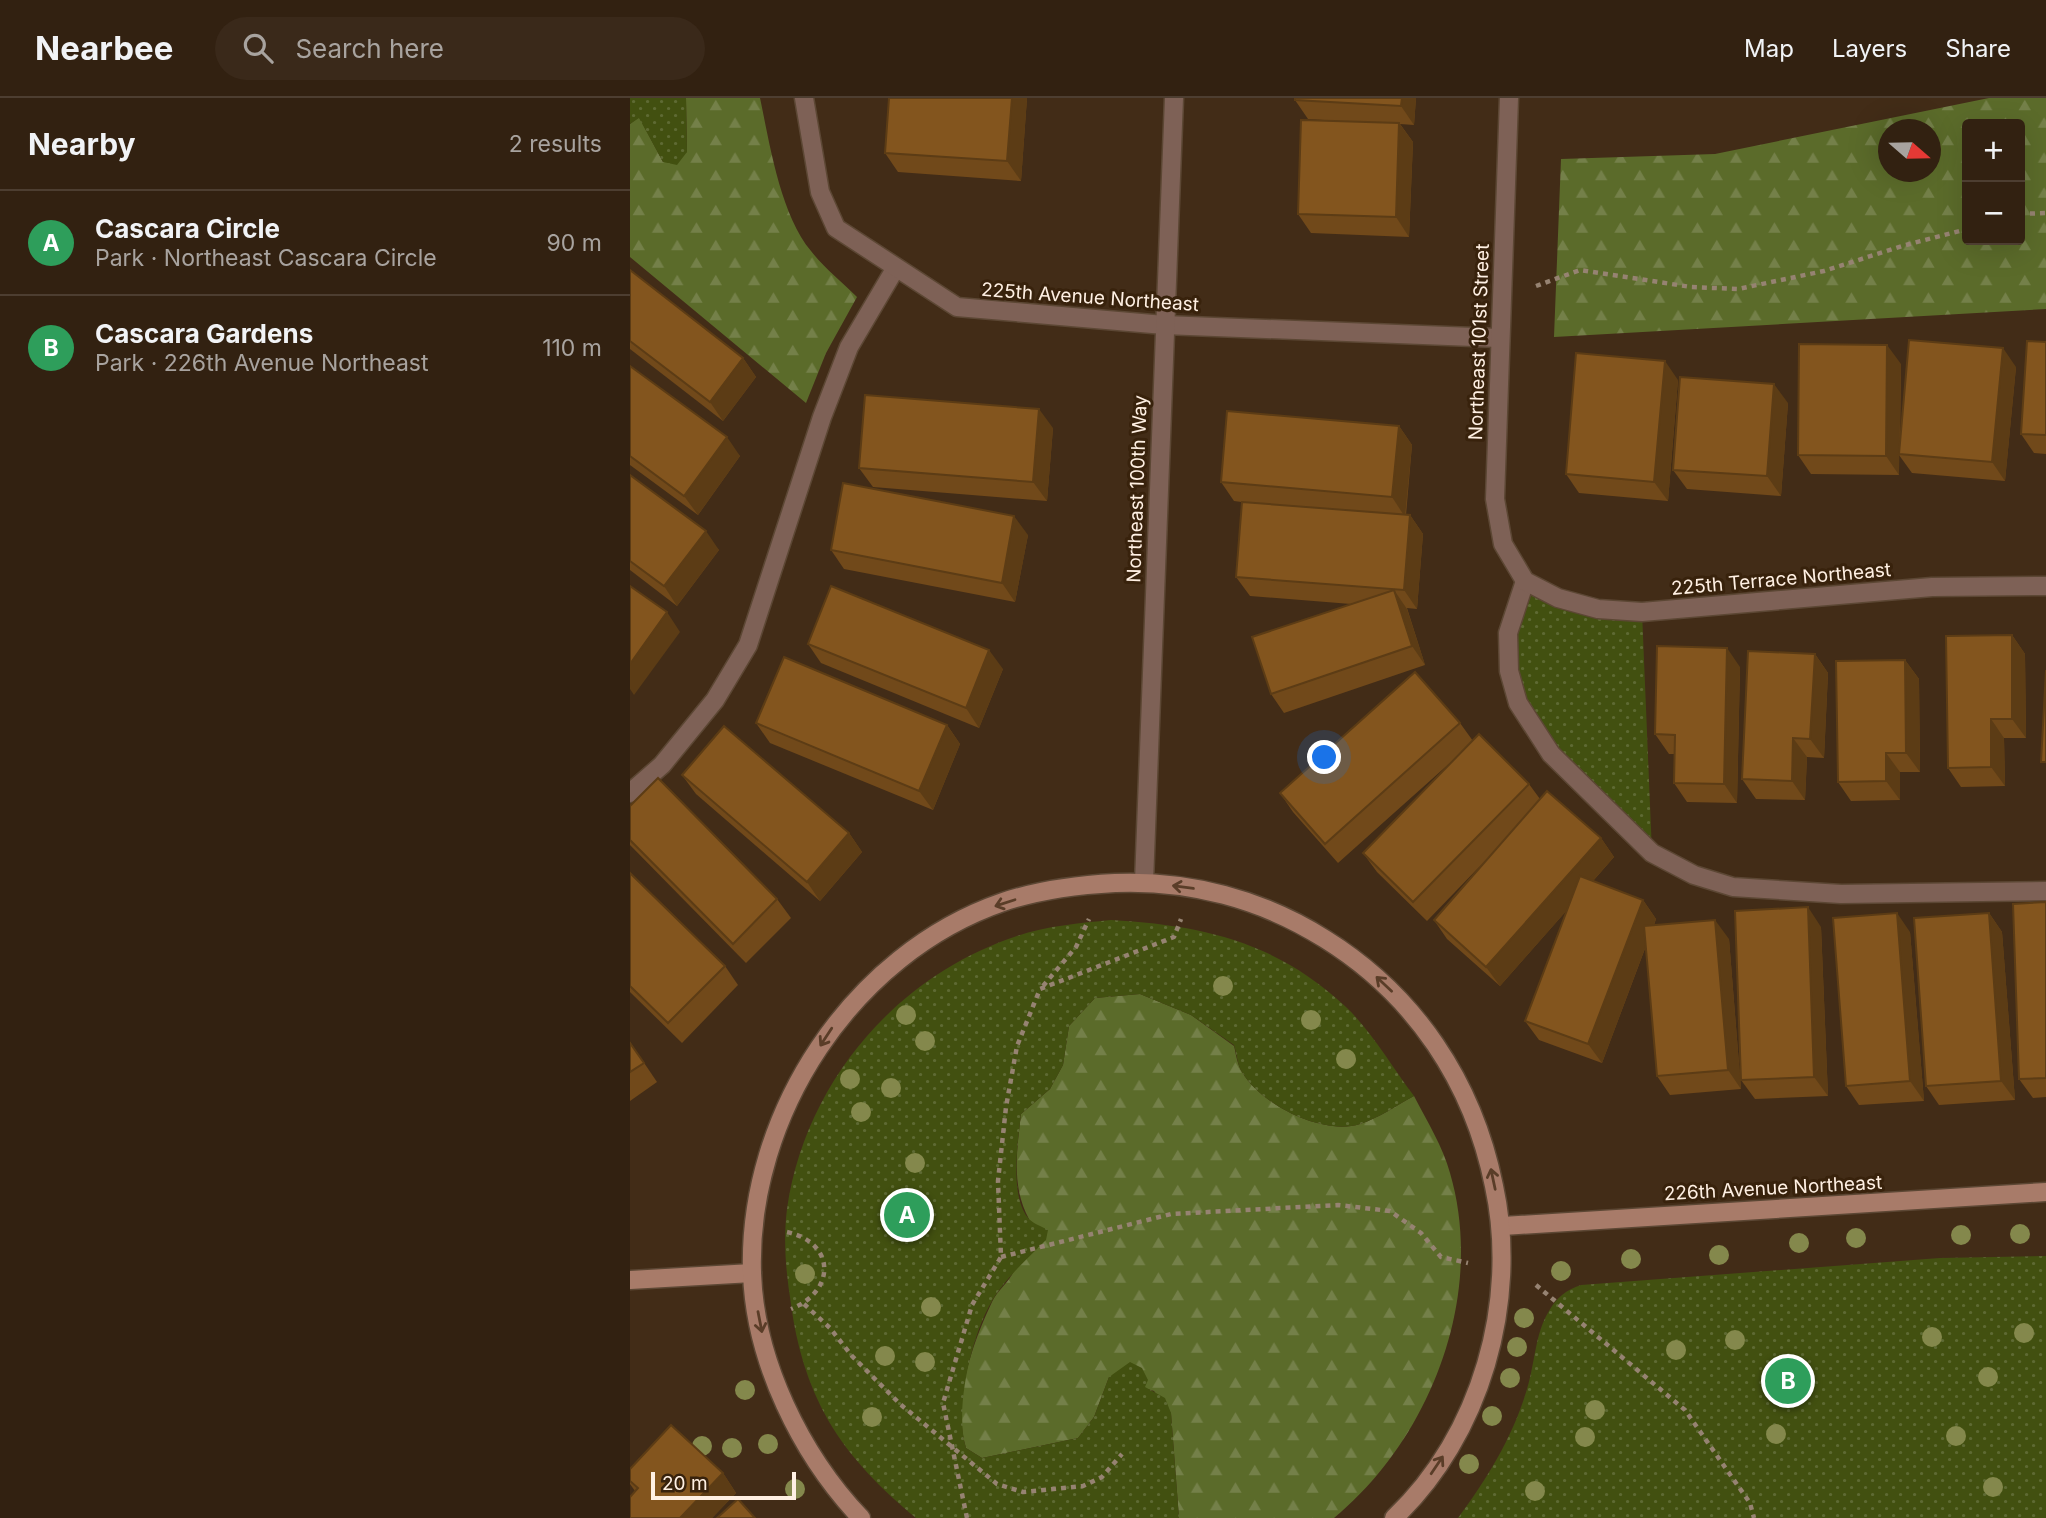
<!DOCTYPE html>
<meta charset="utf-8">
<style>
:root{--surface:#322111;--page:#3a291a;--text:#f1f3f6;--muted:#a8a39f;--line:#4d3e31;--accent:#f3a443}
body{margin:0;font-family:Inter,sans-serif;background:var(--page);color:var(--text)}
.controls{position:absolute;right:21px;top:21px;display:grid;overflow:hidden;border-radius:7px;box-shadow:0 7px 28px #0002}
.controls button{width:63px;height:63px;display:grid;place-items:center;padding:0;border:0;border-bottom:2px solid var(--line);background:var(--surface);color:var(--text);font:35px sans-serif}
.compass{position:absolute;left:1248px;top:21px;width:63px;height:63px;border-radius:50%;background:var(--surface);box-shadow:0 7px 28px #0002;rotate:110deg}
.scale{position:absolute;left:21px;bottom:18px;width:145px;box-sizing:border-box;padding-left:7px;border:4px solid #fff0e3;border-top:0;font-size:19px;line-height:24px;white-space:nowrap;color:#fff0e3;-webkit-text-stroke:5px #38220c;paint-order:stroke}
.you{position:absolute;left:695px;top:660px;width:24px;height:24px;margin:-18px;border:5px solid #fff;border-radius:50%;background:#1a73e8;box-shadow:0 0 0 10px #1a73e833}
.badge{display:grid;place-items:center;width:46px;height:46px;border-radius:50%;background:var(--accent);color:#fff;font-size:23px;font-weight:700}
.pin{position:absolute;translate:-50% -50%;border:4px solid #fff;box-shadow:0 2px 7px #0006}
.list{margin:0;padding:0;list-style:none}
h2{display:flex;justify-content:space-between;align-items:center;height:91px;margin:0;padding:0 28px;font-size:30px}
h2 small{font-size:23px;font-weight:400;color:var(--muted)}
.list li{display:grid;grid-template-columns:46px 1fr auto;gap:21px;align-items:center;box-sizing:border-box;height:105px;padding:0 28px;border-top:2px solid var(--line)}
.list b{display:block;font-size:26px;white-space:nowrap}
.list p{margin:0;font-size:23px;white-space:nowrap;color:var(--muted)}
.list em{font-size:23px;font-style:normal;color:var(--muted)}
.icon{flex:none;width:38px;height:38px;fill:none;stroke:currentColor;stroke-width:2;stroke-linecap:round;stroke-linejoin:round}
.map{position:relative;flex:none;width:1416px;height:1420px;overflow:hidden}
header{display:flex;align-items:center;gap:42px;box-sizing:border-box;height:98px;padding:0 35px;background:var(--surface);border-bottom:2px solid var(--line)}
header strong{font-size:33px}
nav{display:flex;gap:38px;margin-inline-start:auto;font-size:24px}
.search{width:490px;height:63px;background:var(--page);display:flex;align-items:center;gap:18px;box-sizing:border-box;padding:0 24px;border-radius:38px;color:var(--muted);font-size:26px}
main{display:flex}
aside{flex:1;background:var(--surface)}
.map>svg:first-child{display:block}
.forest{fill:url(#forest-firs);fill-rule:evenodd}
.park{fill:url(#park-dots)}
.lines{fill:none;stroke-linecap:round;stroke-linejoin:round}
.lane-casing{stroke:#5c4734;stroke-width:21}
.street-casing{stroke:#5c4734;stroke-width:21}
.secondary-casing{stroke:#5c4734;stroke-width:21}
.path{stroke:#968372;stroke-width:4.5;stroke-dasharray:5 5;stroke-linecap:butt}
.lane{stroke:#7e6156;stroke-width:18}
.street{stroke:#7e6156;stroke-width:18}
.secondary{stroke:#a87b69;stroke-width:18}
.tree{fill:#84884c}
.wall{fill:#71491a}
.shaded-wall{fill:#5c3c15}
.building{fill:#83551e;stroke:#5c3c15;stroke-width:2}
.oneway{stroke:#5a3d28}
.labels{text-anchor:middle;dominant-baseline:central;stroke-width:6;stroke-linejoin:round;paint-order:stroke}
.street-label{font-size:19px;fill:#fff0e3;stroke:#38220c}
</style>
<header>
<strong>Nearbee</strong>
<div class="search"><svg class="icon" aria-label="search" viewBox="0 0 24 24"><circle cx="10" cy="10" r="6"/><path d="M15 15l6 6"/></svg>Search here</div>
<nav><a>Map</a><a>Layers</a><a>Share</a></nav>
</header>
<main>
<aside>
<h2>Nearby<small>2 results</small></h2>
<ul class="list">
<li><span class="badge" style="background:#2e9e5b">A</span><div><b>Cascara Circle</b><p>Park · Northeast Cascara Circle</p></div><em>90 m</em></li>
<li><span class="badge" style="background:#2e9e5b">B</span><div><b>Cascara Gardens</b><p>Park · 226th Avenue Northeast</p></div><em>110 m</em></li>
</ul>
</aside>
<div class="map">
<svg width="1416" height="1420" viewBox="0 0 1416 1420">
<defs>
<pattern id="forest-firs" width="22" height="20" patternUnits="userSpaceOnUse" patternTransform="scale(1.75)"><rect width="22" height="20" fill="#5b6b2a"/><path d="M5 1l3.5 6h-7zM16 11l3.5 6h-7z" fill="#748049"/></pattern>
<pattern id="park-dots" width="8" height="8" patternUnits="userSpaceOnUse" patternTransform="scale(1.75)"><rect width="8" height="8" fill="#425010"/><path d="M2 2h.1M6 6h.1" fill="none" stroke="#5e6a33" stroke-width="1.8" stroke-linecap="round"/></pattern>
</defs>
<rect width="100%" height="100%" fill="#422c17"/>
<g class="forest">
<path d="M 56,0 L 130,0 C 140,47 150,115 181,153 C 194,170 212,184 227,199 L 196,255 L 176,305 L 0,159 L 0,26 L 9,19 L 33,64 L 57,54 Z"/>
<path d="M 1359,0 L 1416,0 L 1416,211 L 924,239 L 931,61 L 1085,56 ZM 1337,26 L 1390,26 L 1390,142 L 1337,142 ZM 1258,32 L 1300,32 L 1300,74 L 1258,74 Z"/>
<path d="M 510,896 L 561,917 L 604,948 C 606,956 607,966 612,974 C 631,1007 693,1038 730,1026 C 749,1020 767,1007 784,998 C 797,1023 813,1049 820,1075 C 856,1198 800,1341 704,1420 L 549,1420 L 541,1315 L 524,1293 L 479,1279 L 464,1319 L 448,1340 L 352,1360 L 336,1350 C 322,1304 342,1246 362,1204 C 367,1193 379,1184 384,1173 C 390,1156 394,1138 399,1121 C 381,1088 387,1052 391,1016 L 420,991 L 433,967 L 439,928 L 465,900 Z"/>
</g>
<g class="park">
<path d="M 0,0 L 56,0 L 57,54 L 47,67 L 33,64 L 9,20 L 0,26 Z"/>
<path d="M 895,483 L 1012,514 L 1022,755 L 921,656 L 879,573 Z"/>
<path d="M 481,822 C 572,827 647,844 716,909 C 742,934 762,969 784,998 C 767,1007 749,1020 730,1026 C 693,1038 631,1007 612,974 C 607,966 607,956 604,947 L 561,917 L 510,896 L 465,900 L 439,928 L 433,967 L 420,991 L 391,1016 C 388,1043 379,1099 399,1121 C 404,1126 413,1129 418,1132 L 416,1142 C 398,1160 379,1177 365,1198 C 342,1233 324,1311 336,1350 L 352,1360 L 448,1340 L 464,1319 L 479,1279 L 500,1264 L 512,1270 L 518,1282 L 515,1289 L 535,1300 L 541,1315 L 549,1420 L 286,1420 C 252,1392 220,1360 198,1322 C 178,1287 166,1246 161,1206 C 156,1175 153,1143 157,1111 C 175,985 266,878 387,838 C 416,828 450,825 481,822 Z"/>
<path d="M 1416,1158 L 1416,1420 L 828,1420 C 857,1381 883,1339 897,1291 C 905,1266 905,1235 919,1213 C 927,1199 936,1192 951,1187 L 1310,1160 Z"/>
</g>
<g class="lines">
<defs>
<g id="lane">
<path d="M 895,483 L 878,535 L 879,573 L 888,605 L 921,656 L 1022,755 L 1064,777 L 1103,789 L 1211,796 L 1416,793"/>
<path d="M 0,695 L 32,667 L 85,602 L 118,547 L 192,319 L 219,249 L 265,171"/>
</g>
<g id="street">
<path d="M 174,0 L 190,94 L 206,130 L 327,209 L 534,227 L 869,240"/>
<path d="M 879,0 L 865,401 L 873,446 L 895,483 L 928,500 L 968,511 L 1012,514 L 1302,489 L 1416,488"/>
<path d="M 514,784 L 544,0"/>
</g>
<g id="secondary">
<path d="M 873,1128 L 1416,1094"/>
<path d="M 0,1182 L 122,1175"/>
<path d="M 231,1420 C 171,1357 125,1263 122,1175 C 117,1017 222,856 373,804 C 409,792 447,787 485,785 C 559,782 632,801 695,841 C 785,897 843,984 864,1088 C 889,1203 851,1338 764,1420"/>
</g>
</defs>
<use href="#lane" class="lane-casing"/>
<use href="#street" class="street-casing"/>
<use href="#secondary" class="secondary-casing"/>
<g class="path">
<path d="M 1390,116 L 1416,115"/>
<path d="M 906,188 L 950,172 L 1061,189 L 1108,191 L 1194,173 L 1272,148 L 1337,131"/>
<path d="M 413,888 L 446,849 L 459,821"/>
<path d="M 157,1134 C 206,1145 206,1193 161,1211"/>
<path d="M 371,1159 L 541,1116 L 708,1107 L 760,1113 L 791,1135 L 811,1159 L 838,1165"/>
<path d="M 906,1187 L 1055,1312 L 1120,1405 L 1124,1420"/>
<path d="M 174,1206 L 200,1230 L 222,1258 L 270,1306 L 367,1386 L 393,1394 L 453,1388 L 472,1379 L 492,1356"/>
<path d="M 337,1420 L 313,1305 L 342,1207 L 371,1159 L 368,1083 L 376,1009 L 387,948 L 410,891 L 544,839 L 551,821"/>
</g>
<use href="#lane" class="lane"/>
<use href="#street" class="street"/>
<use href="#secondary" class="secondary"/>
</g>
<g class="tree">
<circle cx="593" cy="888" r="10"/>
<circle cx="276" cy="917" r="10"/>
<circle cx="681" cy="922" r="10"/>
<circle cx="295" cy="943" r="10"/>
<circle cx="716" cy="961" r="10"/>
<circle cx="220" cy="981" r="10"/>
<circle cx="261" cy="990" r="10"/>
<circle cx="231" cy="1014" r="10"/>
<circle cx="285" cy="1065" r="10"/>
<circle cx="281" cy="1133" r="10"/>
<circle cx="1390" cy="1136" r="10"/>
<circle cx="1331" cy="1137" r="10"/>
<circle cx="1226" cy="1140" r="10"/>
<circle cx="1169" cy="1145" r="10"/>
<circle cx="1089" cy="1157" r="10"/>
<circle cx="1001" cy="1161" r="10"/>
<circle cx="931" cy="1173" r="10"/>
<circle cx="175" cy="1176" r="10"/>
<circle cx="301" cy="1209" r="10"/>
<circle cx="894" cy="1220" r="10"/>
<circle cx="1394" cy="1235" r="10"/>
<circle cx="1302" cy="1239" r="10"/>
<circle cx="1105" cy="1242" r="10"/>
<circle cx="887" cy="1249" r="10"/>
<circle cx="1046" cy="1252" r="10"/>
<circle cx="255" cy="1258" r="10"/>
<circle cx="295" cy="1264" r="10"/>
<circle cx="1358" cy="1279" r="10"/>
<circle cx="880" cy="1280" r="10"/>
<circle cx="115" cy="1292" r="10"/>
<circle cx="965" cy="1312" r="10"/>
<circle cx="862" cy="1318" r="10"/>
<circle cx="242" cy="1319" r="10"/>
<circle cx="1146" cy="1336" r="10"/>
<circle cx="1326" cy="1338" r="10"/>
<circle cx="955" cy="1339" r="10"/>
<circle cx="138" cy="1346" r="10"/>
<circle cx="72" cy="1348" r="10"/>
<circle cx="102" cy="1350" r="10"/>
<circle cx="839" cy="1366" r="10"/>
<circle cx="1363" cy="1389" r="10"/>
<circle cx="165" cy="1391" r="10"/>
<circle cx="905" cy="1393" r="10"/>
</g>
<g class="wall">
<path d="M 259,0 L 397,0 L 391,83 L 268,74 L 255,55 Z"/>
<path d="M 786,0 L 784,27 L 770,26 L 783,44 L 779,139 L 681,135 L 668,116 L 710,23 L 678,21 L 665,2 Z"/>
<path d="M 0,172 L 113,260 L 126,279 L 93,323 L 0,251 Z"/>
<path d="M 1416,244 L 1416,356 L 1404,355 L 1391,336 Z"/>
<path d="M 1271,266 L 1270,345 L 1386,269 L 1375,383 L 1282,375 L 1269,357 L 1269,377 L 1181,376 L 1168,357 Z"/>
<path d="M 0,268 L 110,358 L 68,417 L 0,367 Z"/>
<path d="M 1048,282 L 1038,403 L 949,395 L 936,376 Z"/>
<path d="M 1158,305 L 1151,398 L 1057,391 L 1043,372 Z"/>
<path d="M 769,328 L 782,347 L 776,417 L 780,417 L 793,436 L 787,511 L 777,510 L 795,567 L 654,615 L 641,596 L 721,506 L 620,498 L 606,479 L 619,405 L 604,403 L 591,384 Z"/>
<path d="M 423,330 L 417,403 L 243,389 L 229,370 Z"/>
<path d="M 0,377 L 89,452 L 47,508 L 0,472 Z"/>
<path d="M 398,437 L 385,504 L 214,471 L 201,452 Z"/>
<path d="M 1382,537 L 1395,556 L 1396,640 L 1374,640 L 1375,688 L 1331,689 L 1318,670 Z"/>
<path d="M 178,546 L 373,571 L 349,630 L 191,565 Z"/>
<path d="M 1185,556 L 1198,575 L 1194,660 L 1177,659 L 1175,702 L 1126,701 L 1112,681 Z"/>
<path d="M 1275,562 L 1289,581 L 1290,674 L 1270,674 L 1270,702 L 1221,703 L 1208,684 Z"/>
<path d="M 1110,569 L 1107,705 L 1057,704 L 1044,685 L 1045,656 L 1039,656 L 1025,636 Z"/>
<path d="M 126,625 L 317,627 L 330,646 L 303,712 L 140,645 Z"/>
<path d="M 830,625 L 843,643 L 899,686 L 910,701 L 971,740 L 984,759 L 963,783 L 1013,802 L 1026,821 L 1024,827 L 1099,841 L 1111,991 L 1040,997 L 1027,978 L 1016,848 L 972,965 L 909,942 L 895,923 L 937,812 L 870,888 L 817,841 L 804,822 L 853,765 L 797,823 L 747,774 L 733,755 L 830,656 L 708,765 L 663,714 L 650,695 Z"/>
<path d="M 52,677 L 219,735 L 232,754 L 190,803 L 66,696 Z"/>
<path d="M 0,708 L 147,801 L 161,820 L 116,865 L 0,747 Z"/>
<path d="M 0,775 L 95,868 L 108,887 L 52,945 L 0,894 Z"/>
<path d="M 1416,804 L 1416,999 L 1403,1000 L 1389,981 Z"/>
<path d="M 1359,815 L 1372,834 L 1385,1002 L 1309,1007 L 1296,988 Z"/>
<path d="M 1191,829 L 1198,998 L 1125,1001 L 1111,982 Z"/>
<path d="M 1280,834 L 1294,1003 L 1229,1007 L 1216,988 Z"/>
<path d="M 0,944 L 27,984 L 0,1003 Z"/>
<path d="M 0,1371 L 93,1375 L 106,1395 L 82,1420 L 0,1420 L 5,1393 L 0,1386 Z"/>
</g>
<g class="shaded-wall">
<path d="M 382,0 L 397,0 L 391,83 L 377,63 Z"/>
<path d="M 772,0 L 786,0 L 784,27 L 771,8 Z"/>
<path d="M 769,25 L 783,44 L 779,139 L 766,119 Z"/>
<path d="M 1257,247 L 1271,266 L 1269,377 L 1256,358 Z"/>
<path d="M 1373,250 L 1386,269 L 1375,383 L 1362,364 Z"/>
<path d="M 113,260 L 126,279 L 93,323 L 80,304 Z"/>
<path d="M 1035,263 L 1048,282 L 1038,403 L 1024,384 Z"/>
<path d="M 1144,286 L 1158,305 L 1151,398 L 1137,378 Z"/>
<path d="M 409,311 L 423,330 L 417,403 L 403,384 Z"/>
<path d="M 769,328 L 782,347 L 775,419 L 762,399 Z"/>
<path d="M 97,339 L 110,358 L 68,417 L 54,398 Z"/>
<path d="M 780,417 L 793,436 L 787,511 L 774,492 Z"/>
<path d="M 384,418 L 398,437 L 385,504 L 372,485 Z"/>
<path d="M 76,433 L 89,452 L 47,508 L 34,488 Z"/>
<path d="M 764,492 L 777,511 L 795,567 L 782,548 Z"/>
<path d="M 37,514 L 50,534 L 4,597 L 0,591 L 0,566 Z"/>
<path d="M 1382,537 L 1395,556 L 1396,640 L 1382,621 Z"/>
<path d="M 1097,550 L 1110,569 L 1107,705 L 1094,686 Z"/>
<path d="M 359,552 L 373,571 L 349,630 L 336,610 Z"/>
<path d="M 1185,556 L 1198,575 L 1194,660 L 1180,641 Z"/>
<path d="M 1275,562 L 1289,581 L 1290,674 L 1276,655 Z"/>
<path d="M 1361,621 L 1374,640 L 1375,688 L 1361,669 Z"/>
<path d="M 317,627 L 330,646 L 303,712 L 289,693 Z"/>
<path d="M 1163,640 L 1177,659 L 1175,702 L 1162,683 Z"/>
<path d="M 1256,655 L 1270,674 L 1270,702 L 1256,683 Z"/>
<path d="M 219,735 L 232,754 L 190,803 L 177,784 Z"/>
<path d="M 971,740 L 984,759 L 870,888 L 856,869 Z"/>
<path d="M 1013,802 L 1026,821 L 972,965 L 958,946 Z"/>
<path d="M 1178,809 L 1191,829 L 1198,998 L 1184,979 Z"/>
<path d="M 1267,815 L 1280,834 L 1294,1003 L 1280,983 Z"/>
<path d="M 1359,815 L 1372,834 L 1385,1002 L 1371,983 Z"/>
<path d="M 1085,822 L 1099,841 L 1111,991 L 1098,972 Z"/>
<path d="M 93,1375 L 106,1395 L 82,1420 L 50,1420 Z"/>
</g>
<g class="building">
<path d="M 259,0 L 382,0 L 377,63 L 255,55 Z"/>
<path d="M 665,0 L 772,0 L 771,8 L 665,2 Z"/>
<path d="M 671,22 L 769,25 L 766,119 L 668,116 Z"/>
<path d="M 0,172 L 113,260 L 80,304 L 0,243 Z"/>
<path d="M 1279,242 L 1373,250 L 1362,364 L 1269,356 Z"/>
<path d="M 1397,243 L 1416,244 L 1416,337 L 1391,336 Z"/>
<path d="M 1169,246 L 1257,247 L 1256,358 L 1168,357 Z"/>
<path d="M 946,255 L 1035,263 L 1024,384 L 936,376 Z"/>
<path d="M 0,268 L 97,339 L 54,398 L 0,358 Z"/>
<path d="M 1050,279 L 1144,286 L 1137,378 L 1043,372 Z"/>
<path d="M 235,297 L 409,311 L 403,384 L 229,370 Z"/>
<path d="M 597,313 L 769,328 L 762,399 L 591,384 Z"/>
<path d="M 0,377 L 76,433 L 34,488 L 0,463 Z"/>
<path d="M 213,385 L 384,418 L 372,485 L 201,452 Z"/>
<path d="M 612,404 L 780,417 L 774,492 L 606,479 Z"/>
<path d="M 0,488 L 37,514 L 0,566 Z"/>
<path d="M 201,488 L 359,552 L 336,610 L 178,546 Z"/>
<path d="M 764,492 L 782,548 L 641,596 L 622,539 Z"/>
<path d="M 1382,537 L 1382,621 L 1361,621 L 1361,669 L 1318,670 L 1316,538 Z"/>
<path d="M 1027,548 L 1097,550 L 1094,686 L 1044,685 L 1045,637 L 1025,636 Z"/>
<path d="M 1118,553 L 1185,556 L 1180,641 L 1163,640 L 1162,683 L 1112,681 Z"/>
<path d="M 154,559 L 317,627 L 289,693 L 126,625 Z"/>
<path d="M 1275,562 L 1276,655 L 1256,655 L 1256,683 L 1208,684 L 1206,563 Z"/>
<path d="M 1416,572 L 1416,664 L 1411,664 Z"/>
<path d="M 785,574 L 830,625 L 695,746 L 650,695 Z"/>
<path d="M 94,628 L 219,735 L 177,784 L 52,677 Z"/>
<path d="M 849,636 L 899,686 L 783,804 L 733,755 Z"/>
<path d="M 28,680 L 147,801 L 103,846 L 0,742 L 0,708 Z"/>
<path d="M 917,693 L 971,740 L 856,869 L 804,822 Z"/>
<path d="M 0,775 L 95,868 L 38,925 L 0,888 Z"/>
<path d="M 950,778 L 1013,802 L 958,946 L 895,923 Z"/>
<path d="M 1416,804 L 1416,980 L 1389,981 L 1383,806 Z"/>
<path d="M 1178,809 L 1184,979 L 1111,982 L 1105,813 Z"/>
<path d="M 1267,815 L 1280,983 L 1216,988 L 1203,820 Z"/>
<path d="M 1359,815 L 1371,983 L 1296,988 L 1284,820 Z"/>
<path d="M 1085,822 L 1098,972 L 1027,978 L 1014,828 Z"/>
<path d="M 0,945 L 14,965 L 0,974 Z"/>
<path d="M 41,1327 L 93,1375 L 50,1420 L 0,1420 L 0,1399 L 8,1390 L 0,1383 L 0,1371 Z"/>
<path d="M 108,1401 L 125,1420 L 87,1420 Z"/>
</g>
<defs><path id="oneway-shaft" d="M-6 0H5M1.5-3L5.5 0L1.5 3" fill="none" stroke-width="1.6" stroke-linecap="round" stroke-linejoin="round" transform="scale(1.75)"/></defs>
<g class="oneway">
<use href="#oneway-shaft" transform="translate(553 789) rotate(-172)"/>
<use href="#oneway-shaft" transform="translate(375 805) rotate(162)"/>
<use href="#oneway-shaft" transform="translate(754 886) rotate(-137)"/>
<use href="#oneway-shaft" transform="translate(196 939) rotate(123)"/>
<use href="#oneway-shaft" transform="translate(863 1081) rotate(-102)"/>
<use href="#oneway-shaft" transform="translate(130 1224) rotate(79)"/>
<use href="#oneway-shaft" transform="translate(807 1367) rotate(-56)"/>
</g>
<g class="labels">
<g class="street-label">
<text transform="translate(460 199) rotate(4)">225th Avenue Northeast</text>
<text transform="translate(849 244) rotate(-88)">Northeast 101st Street</text>
<text transform="translate(507 391) rotate(-88)">Northeast 100th Way</text>
<text transform="translate(1151 481) rotate(-5)">225th Terrace Northeast</text>
<text transform="translate(1143 1090) rotate(-3)">226th Avenue Northeast</text>
</g>
</g>
</svg>
<div class="controls">
<button>+</button>
<button>−</button>
</div>
<svg class="compass" viewBox="-18 -18 36 36"><path d="M0-13l5 13h-10z" fill="#e53935"/><path d="M0 13l5-13h-10z" fill="#a8a39f"/></svg>
<div class="scale">20 m</div>
<div class="you"></div>
<div class="pin badge" style="left:277px;top:1117px;background:#2e9e5b">A</div>
<div class="pin badge" style="left:1158px;top:1283px;background:#2e9e5b">B</div>
</div>
</main>
